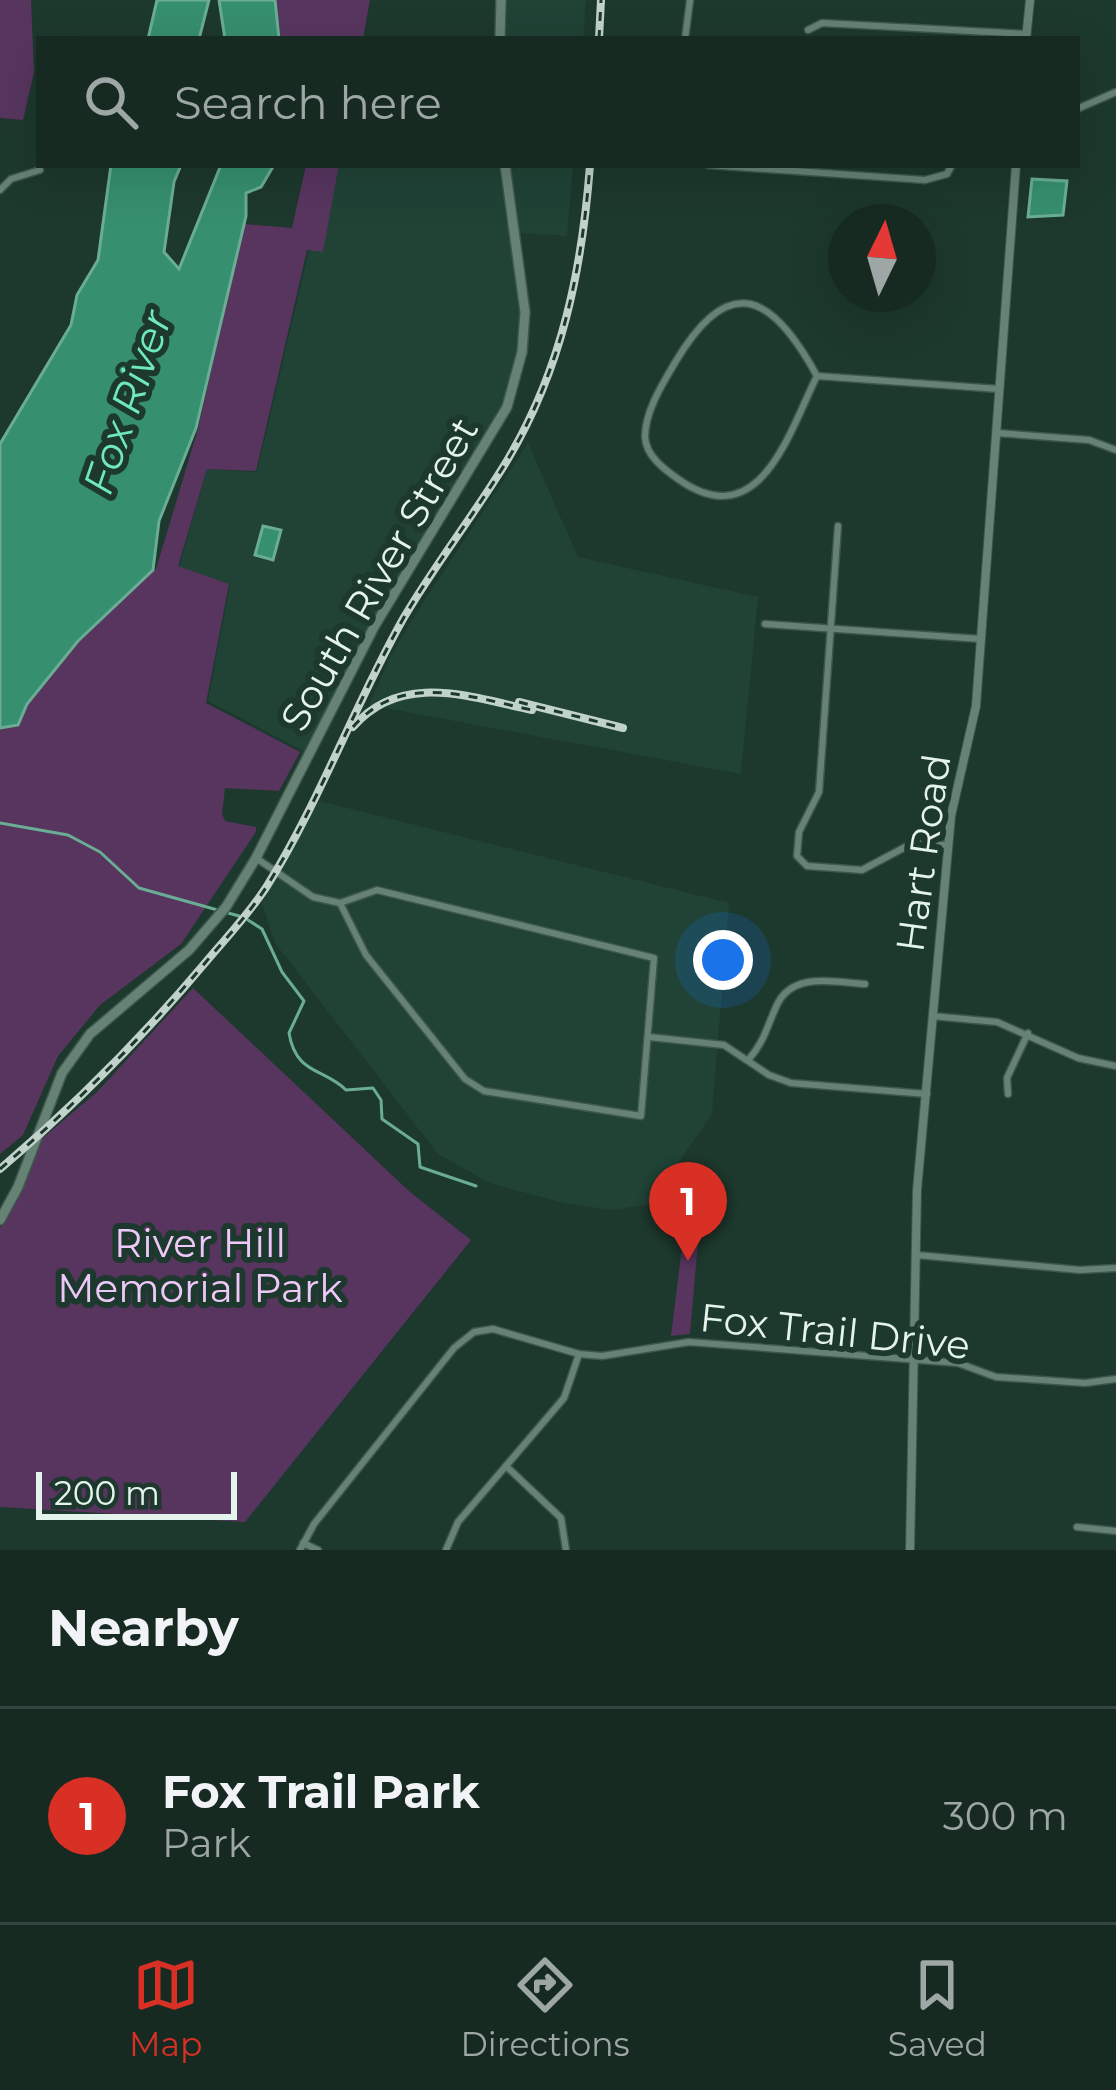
<!DOCTYPE html>
<style>
:root{--surface:#162a22;--page:#1f322a;--text:#f1f3f6;--muted:#9ea7a5;--line:#354640;--accent:#d93025}
body{margin:0;font-family:Montserrat,sans-serif;background:var(--page);color:var(--text)}
.compass{position:absolute;left:828px;top:204px;width:108px;height:108px;border-radius:50%;background:var(--surface);box-shadow:0 12px 48px #0002;rotate:5deg}
.scale{position:absolute;left:36px;bottom:30px;width:201px;box-sizing:border-box;padding-left:12px;border:6px solid #e4f4ec;border-top:0;font-size:33px;line-height:42px;white-space:nowrap;color:#e4f4ec;-webkit-text-stroke:9px #1d382d;paint-order:stroke}
.you{position:absolute;left:723px;top:960px;width:42px;height:42px;margin:-30px;border:9px solid #fff;border-radius:50%;background:#1a73e8;box-shadow:0 0 0 18px #1a73e833}
.badge{display:grid;place-items:center;width:78px;height:78px;border-radius:50%;background:var(--accent);color:#fff;font-size:39px;font-weight:700}
.pin{position:absolute;translate:-50% -99px;filter:drop-shadow(0 3px 6px #0008)}
.pin::after{content:'';position:absolute;top:63px;width:42px;height:36px;background:inherit;clip-path:polygon(0 0,100% 0,50% 100%)}
.list{margin:0;padding:0;list-style:none}
h2{display:flex;justify-content:space-between;align-items:center;height:156px;margin:0;padding:0 48px;font-size:51px}
h2 small{font-size:39px;font-weight:400;color:var(--muted)}
.list li{display:grid;grid-template-columns:78px 1fr auto;gap:36px;align-items:center;box-sizing:border-box;height:216px;padding:0 48px;border-top:3px solid var(--line)}
.list b{display:block;font-size:45px;white-space:nowrap}
.list p{margin:0;font-size:39px;white-space:nowrap;color:var(--muted)}
.list em{font-size:39px;font-style:normal;color:var(--muted)}
.icon{flex:none;width:66px;height:66px;fill:none;stroke:currentColor;stroke-width:2;stroke-linecap:round;stroke-linejoin:round}
.map{position:relative;flex:none;width:1116px;height:1550px;overflow:hidden}
.search{position:absolute;background:var(--surface);box-shadow:0 12px 48px #0002;left:36px;right:36px;top:36px;height:132px;display:flex;align-items:center;gap:30px;box-sizing:border-box;padding:0 42px;border-radius:0px;color:var(--muted);font-size:45px}
.sheet{height:372px;background:var(--surface)}
nav{display:flex;justify-content:space-around;align-items:center;box-sizing:border-box;height:168px;border-top:3px solid var(--line);background:var(--surface);font-size:33px;color:var(--muted)}
nav a{display:grid;justify-items:center;gap:6px}
nav .on{color:var(--accent)}
.map>svg:first-child{display:block}
.built{fill:#204336}
.green{fill:#57355f}
.water{fill:#368f6f;stroke:#6aad94;stroke-width:3}
.lines{fill:none;stroke-linecap:round;stroke-linejoin:round}
.stream{stroke:#6aad94;stroke-width:3}
.minor-casing{stroke:#3e564d;stroke-width:9}
.tertiary-casing{stroke:#3e564d;stroke-width:10}
.secondary-casing{stroke:#3e564d;stroke-width:12}
.minor{stroke:#658275;stroke-width:6}
.tertiary{stroke:#658275;stroke-width:8}
.secondary{stroke:#658275;stroke-width:9}
.rail-casing{stroke:#c0d2ca;stroke-width:8}
.rail{stroke:#1d382d;stroke-width:3;stroke-dasharray:9;stroke-linecap:butt}
.labels{text-anchor:middle;dominant-baseline:central;stroke-width:12;stroke-linejoin:round;paint-order:stroke}
.street-label{font-size:39px;fill:#e4f4ec;stroke:#1d382d}
.park-label{font-size:39px;fill:#eec8f8;stroke:#1d382d}
.water-label{font-size:42px;font-style:italic;fill:#6fe9bc;stroke:#1d382d}
</style>
<div class="map">
<svg width="1116" height="1550" viewBox="0 0 1116 1550">
<rect width="100%" height="100%" fill="#1d382d"/>
<g class="built">
<path d="M 507,0 L 586,0 L 583,39 L 506,39 Z"/>
<path d="M 339,165 L 502,165 L 521,300 L 520,335 L 516,369 L 499,414 L 397,580 L 307,753 L 208,701 L 230,584 L 179,567 L 207,469 L 257,472 L 309,250 L 323,251 Z"/>
<path d="M 509,165 L 573,165 L 567,236 L 518,233 Z"/>
<path d="M 528,443 L 578,557 L 758,597 L 741,774 L 369,705 L 390,657 L 415,615 Z"/>
<path d="M 319,801 L 729,903 L 712,1114 L 650,1204 L 613,1210 L 568,1204 L 492,1184 L 438,1154 L 275,943 L 262,903 Z"/>
</g>
<g class="green">
<path d="M 0,0 L 31,0 L 34,72 L 23,120 L 0,118 Z"/>
<path d="M 275,0 L 370,0 L 363,39 L 279,39 Z"/>
<path d="M 306,165 L 339,165 L 323,252 L 307,250 L 256,471 L 207,469 L 178,566 L 229,584 L 206,703 L 300,752 L 279,791 L 225,788 L 222,814 L 225,821 L 256,827 L 256,832 L 181,944 L 100,1005 L 58,1056 L 23,1135 L 0,1154 L 0,728 L 18,724 L 27,704 L 78,641 L 156,569 L 198,429 L 244,224 L 292,228 Z"/>
<path d="M 193,988 L 410,1192 L 471,1240 L 245,1522 L 0,1507 L 0,1228 L 18,1199 L 39,1141 L 97,1092 Z"/>
<path d="M 684,1231 L 699,1231 L 690,1334 L 671,1336 Z"/>
</g>
<g class="water">
<path d="M 157,0 L 209,0 L 199,39 L 148,39 Z"/>
<path d="M 219,0 L 275,0 L 279,39 L 225,39 Z"/>
<path d="M 111,165 L 181,165 L 174,182 L 164,252 L 179,269 L 221,165 L 274,165 L 261,187 L 246,193 L 246,216 L 196,428 L 159,521 L 153,570 L 78,641 L 27,704 L 18,725 L 0,728 L 0,444 L 71,325 L 77,295 L 98,260 Z"/>
<path d="M 1032,179 L 1067,181 L 1063,215 L 1028,217 Z"/>
<path d="M 263,526 L 281,530 L 273,560 L 255,555 Z"/>
</g>
<g class="lines">
<g class="stream">
<path d="M 0,823 L 68,835 L 100,852 L 139,888 L 239,916"/>
<path d="M 248,920 L 262,929 L 282,972 L 304,1001 L 289,1033 C 296,1075 324,1068 346,1090 L 373,1088 L 381,1100 L 382,1119 L 418,1144 L 420,1167 L 476,1186"/>
</g>
<defs>
<g id="minor">
<path d="M 808,30 L 822,23 L 1027,34"/>
<path d="M 685,39 L 690,0"/>
<path d="M 1077,109 L 1116,92"/>
<path d="M 708,165 L 925,180 L 947,174 L 952,165"/>
<path d="M 0,190 L 11,179 L 40,170"/>
<path d="M 817,376 C 773,295 730,270 676,361 C 663,383 645,411 645,437 C 646,456 664,469 678,479 C 760,537 789,432 817,376 L 999,389"/>
<path d="M 997,433 L 1089,440 L 1116,450"/>
<path d="M 838,526 L 819,792 L 799,832 L 797,856 L 807,866 L 862,870 L 911,844 L 948,845"/>
<path d="M 765,624 L 981,639"/>
<path d="M 256,858 L 313,897 L 340,903"/>
<path d="M 377,890 L 654,958 L 641,1116 L 484,1091 L 465,1079 L 366,955 L 340,903 Z"/>
<path d="M 932,1016 L 997,1022 L 1078,1058 L 1116,1066"/>
<path d="M 649,1037 L 724,1045 L 769,1075 L 791,1083 L 927,1094"/>
<path d="M 749,1059 C 764,1042 767,1027 776,1007 C 791,971 834,982 865,984"/>
<path d="M 1008,1094 L 1007,1078 L 1028,1033"/>
<path d="M 917,1255 L 1080,1270 L 1116,1268"/>
<path d="M 506,1466 L 561,1518 L 566,1550"/>
<path d="M 1077,1527 L 1116,1531"/>
<path d="M 303,1543 L 318,1550"/>
<path d="M 300,1550 L 314,1524 L 454,1348 L 474,1332 L 493,1329 L 579,1354 L 602,1356 L 689,1342 L 958,1363 L 996,1377 L 1085,1383 L 1116,1379"/>
<path d="M 446,1550 L 458,1522 L 564,1398 L 579,1354"/>
</g>
<g id="tertiary">
<path d="M 1026,39 L 1030,0"/>
<path d="M 910,1550 L 917,1190 L 951,816 L 976,706 L 1016,165"/>
</g>
<g id="secondary">
<path d="M 500,39 L 501,0"/>
<path d="M 0,1220 L 18,1187 L 62,1073 L 90,1034 L 189,950 L 226,907 L 256,858 L 374,627 L 507,407 L 522,352 L 525,312 L 505,165"/>
</g>
</defs>
<use href="#minor" class="minor-casing"/>
<use href="#tertiary" class="tertiary-casing"/>
<use href="#secondary" class="secondary-casing"/>
<use href="#minor" class="minor"/>
<use href="#tertiary" class="tertiary"/>
<use href="#secondary" class="secondary"/>
<defs>
<g id="rail">
<path d="M 599,39 L 601,0"/>
<path d="M 519,702 L 623,728"/>
<path d="M 353,727 C 401,671 470,697 532,710"/>
<path d="M 0,1169 C 74,1106 142,1038 205,963 C 226,938 249,914 267,886 C 320,801 354,706 403,619 C 435,564 475,514 508,459 C 562,368 582,270 590,165"/>
</g>
</defs>
<use href="#rail" class="rail-casing"/>
<use href="#rail" class="rail"/>
</g>
<g class="labels">
<g class="street-label">
<text transform="translate(379 574) rotate(-60)">South River Street</text>
<text transform="translate(923 853) rotate(-82)">Hart Road</text>
<text transform="translate(835 1331) rotate(6)">Fox Trail Drive</text>
</g>
<g class="park-label">
<text x="200" y="1243">River Hill<tspan x="200" dy="45">Memorial Park</tspan></text>
</g>
<g class="water-label">
<text transform="translate(127 402) rotate(-71)">Fox River</text>
</g>
</g>
</svg>
<svg class="compass" viewBox="-18 -18 36 36"><path d="M0-13l5 13h-10z" fill="#e53935"/><path d="M0 13l5-13h-10z" fill="#9ea7a5"/></svg>
<div class="scale">200 m</div>
<div class="you"></div>
<div class="pin badge" style="left:688px;top:1261px">1</div>
<div class="search"><svg class="icon" aria-label="search" viewBox="0 0 24 24"><circle cx="10" cy="10" r="6"/><path d="M15 15l6 6"/></svg>Search here</div>
</div>
<section class="sheet">
<h2>Nearby<small></small></h2>
<ul class="list">
<li><span class="badge">1</span><div><b>Fox Trail Park</b><p>Park</p></div><em>300 m</em></li>
</ul>
</section>
<nav>
<a class="on"><svg class="icon" aria-label="map" viewBox="0 0 24 24"><path d="M3 6l6-2 6 2 6-2v14l-6 2-6-2-6 2zM9 4v14M15 6v14"/></svg>Map</a>
<a><svg class="icon" aria-label="directions" viewBox="0 0 24 24"><path d="M12 3l9 9-9 9-9-9zM9 14v-3h6M13 9l2 2-2 2"/></svg>Directions</a>
<a><svg class="icon" aria-label="saved" viewBox="0 0 24 24"><path d="M7 4h10v16l-5-4-5 4z"/></svg>Saved</a>
</nav>
